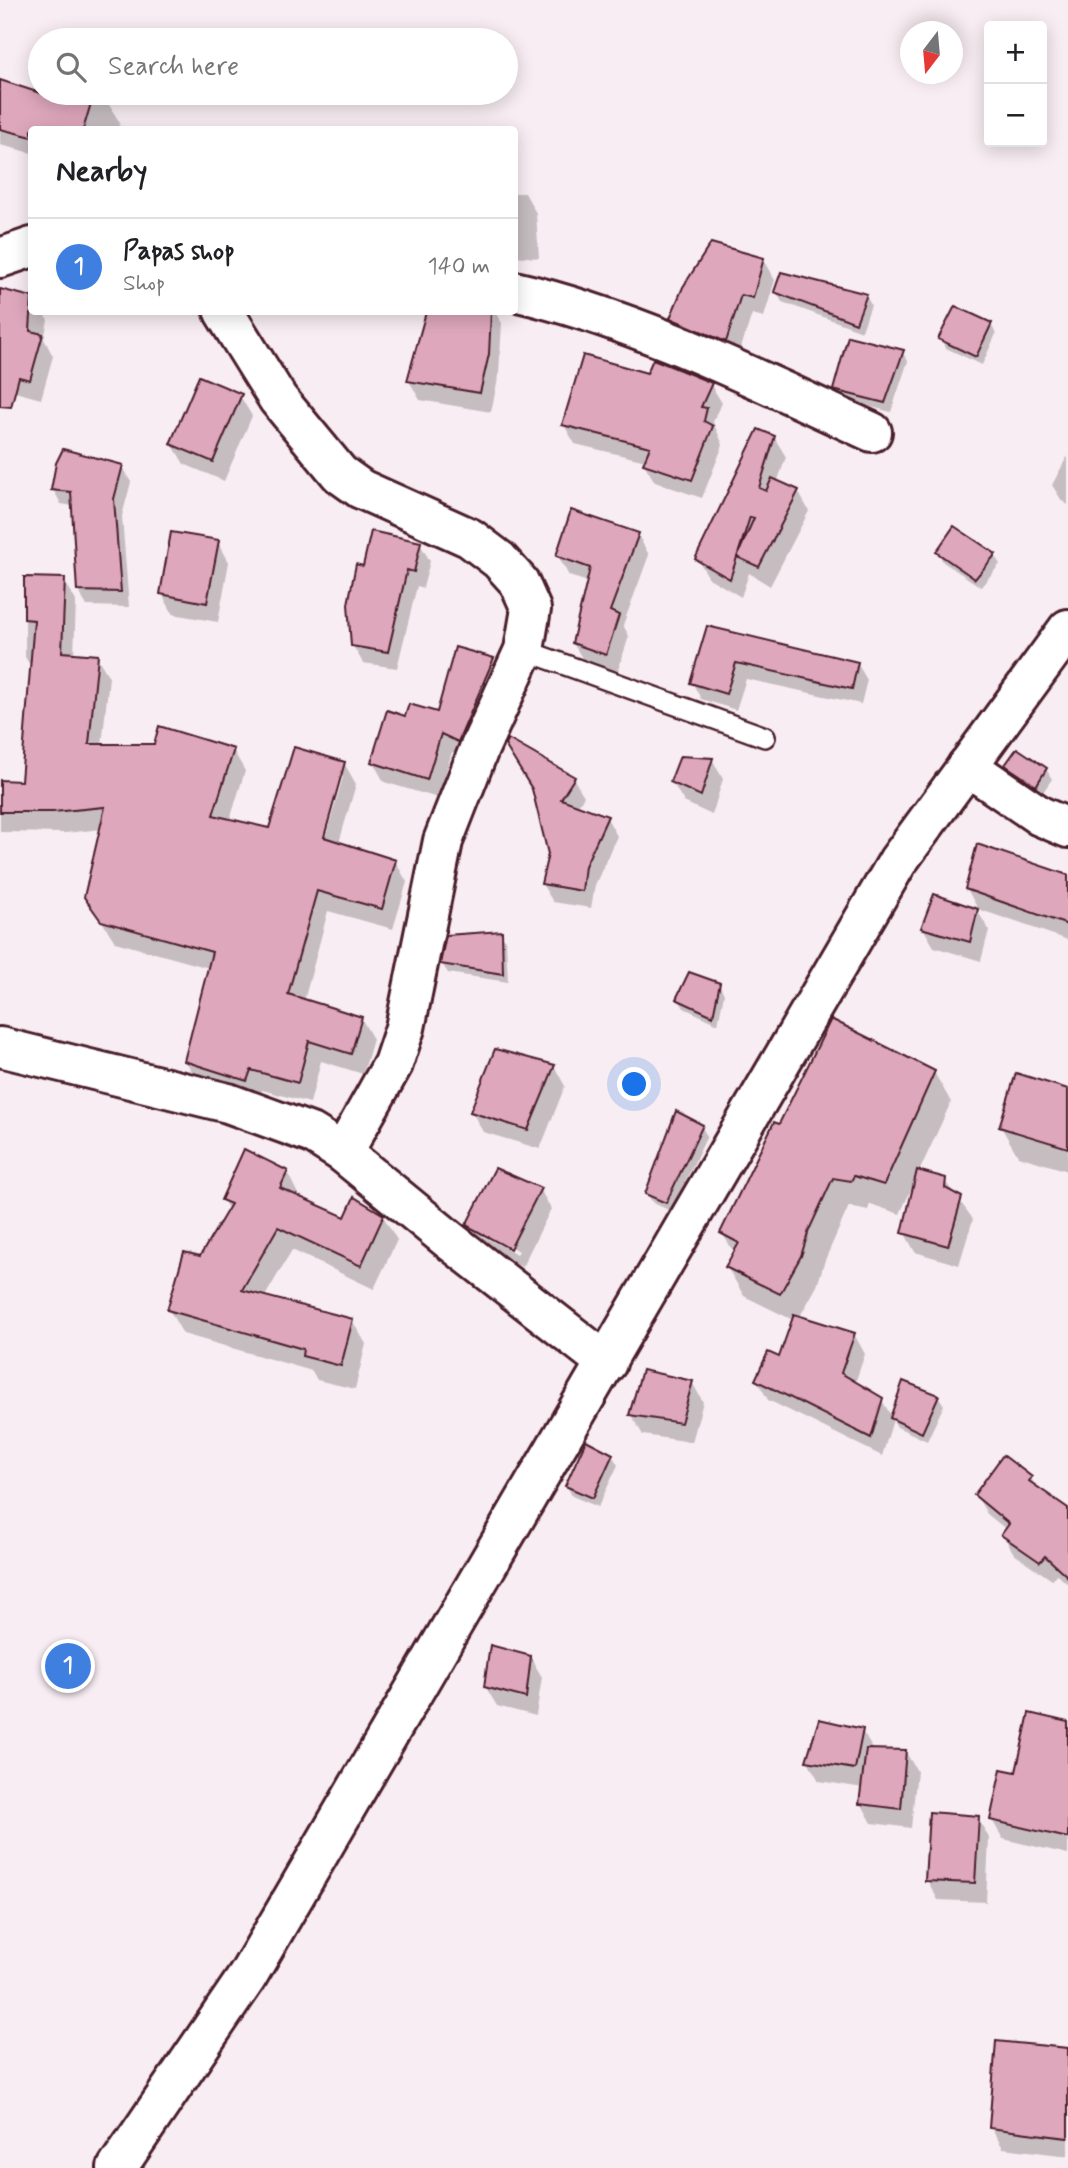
<!DOCTYPE html>
<meta charset="utf-8">
<style>
:root{--surface:#fff;--page:#f6f6f6;--text:#202124;--muted:#757577;--line:#e0e0e0;--accent:#2563eb}
body{margin:0;font-family:Mynerve,sans-serif;background:var(--page);color:var(--text)}
.controls{position:absolute;right:21px;top:21px;display:grid;overflow:hidden;border-radius:7px;box-shadow:0 4px 18px #0003}
.controls button{width:63px;height:63px;display:grid;place-items:center;padding:0;border:0;border-bottom:2px solid var(--line);background:var(--surface);color:var(--text);font:35px sans-serif}
.compass{position:absolute;left:900px;top:21px;width:63px;height:63px;border-radius:50%;background:var(--surface);box-shadow:0 4px 18px #0003;rotate:196deg}
.you{position:absolute;left:635px;top:1085px;width:24px;height:24px;margin:-18px;border:5px solid #fff;border-radius:50%;background:#1a73e8;box-shadow:0 0 0 10px #1a73e833}
.badge{display:grid;place-items:center;width:46px;height:46px;border-radius:50%;background:var(--accent);color:#fff;font-size:23px;font-weight:700}
.pin{position:absolute;translate:-50% -50%;border:4px solid #fff;box-shadow:0 2px 7px #0006}
.list{margin:0;padding:0;list-style:none}
h2{display:flex;justify-content:space-between;align-items:center;height:91px;margin:0;padding:0 28px;font-size:30px}
h2 small{font-size:23px;font-weight:400;color:var(--muted)}
.list li{display:grid;grid-template-columns:46px 1fr auto;gap:21px;align-items:center;box-sizing:border-box;height:98px;padding:0 28px;border-top:2px solid var(--line)}
.list b{display:block;font-size:26px;white-space:nowrap}
.list p{margin:0;font-size:23px;white-space:nowrap;color:var(--muted)}
.list em{font-size:23px;font-style:normal;color:var(--muted)}
.icon{flex:none;width:38px;height:38px;fill:none;stroke:currentColor;stroke-width:2;stroke-linecap:round;stroke-linejoin:round}
.map{position:relative;flex:none;width:1068px;height:2168px;overflow:hidden}
.search{position:absolute;background:var(--surface);box-shadow:0 4px 18px #0003;left:28px;top:28px;width:490px;height:77px;display:flex;align-items:center;gap:18px;box-sizing:border-box;padding:0 24px;border-radius:38px;color:var(--muted);font-size:26px}
.panel{position:absolute;background:var(--surface);box-shadow:0 4px 18px #0003;left:28px;top:126px;width:490px;height:189px;border-radius:7px}
.map>svg:first-child{display:block}
.shadow{fill:#0003;fill-rule:evenodd}
.building{fill:#dea7bc;stroke:#4a1f2b;stroke-width:2}
.lines{fill:none;stroke-linecap:round;stroke-linejoin:round}
.service-casing{stroke:#4a1f2b;stroke-width:24}
.minor-casing{stroke:#4a1f2b;stroke-width:44}
.service{stroke:#fff;stroke-width:19}
.minor{stroke:#fff;stroke-width:38}
</style>
<div class="map">
<svg width="1068" height="2168" viewBox="0 0 1068 2168">
<rect width="100%" height="100%" fill="#f8edf2"/>
<filter id="ink" filterUnits="userSpaceOnUse"><feTurbulence type="fractalNoise" baseFrequency=".0143" numOctaves="2"/><feDisplacementMap in="SourceGraphic" scale="14" xChannelSelector="R" yChannelSelector="G"/><feConvolveMatrix kernelMatrix="1 2 1 2 8 2 1 2 1" color-interpolation-filters="sRGB"/></filter>
<g filter="url(#ink)">
<g class="shadow">
<path d="M 0,81 L 62,98 L 63,93 L 71,93 L 108,103 L 120,123 L 118,130 L 32,130 L 32,153 L 0,145 Z"/>
<path d="M 514,193 L 525,193 L 536,213 L 539,258 L 514,256 Z"/>
<path d="M 763,260 L 775,280 L 764,317 L 752,314 L 737,360 L 684,338 L 672,318 Z"/>
<path d="M 776,292 L 866,296 L 871,305 L 862,331 L 782,302 Z"/>
<path d="M 0,297 L 32,299 L 32,312 L 43,312 L 48,320 L 44,339 L 53,356 L 41,399 L 0,388 Z"/>
<path d="M 427,312 L 495,312 L 502,323 L 499,374 L 491,412 L 420,400 L 409,381 Z"/>
<path d="M 991,324 L 996,334 L 982,365 L 946,348 L 940,339 Z"/>
<path d="M 902,352 L 908,361 L 891,412 L 840,399 L 835,390 Z"/>
<path d="M 648,375 L 711,385 L 722,403 L 713,422 L 723,445 L 702,498 L 655,482 L 644,464 L 646,461 L 575,444 L 564,425 Z"/>
<path d="M 240,396 L 252,416 L 224,481 L 184,464 L 172,444 Z"/>
<path d="M 774,437 L 786,457 L 777,483 L 798,491 L 809,511 L 770,586 L 749,573 L 741,597 L 709,578 L 697,558 Z"/>
<path d="M 1068,455 L 1068,505 L 1062,501 L 1052,485 Z"/>
<path d="M 122,467 L 131,482 L 122,516 L 129,607 L 87,606 L 78,591 L 73,506 L 61,504 L 53,489 Z"/>
<path d="M 638,535 L 649,555 L 623,625 L 629,636 L 617,674 L 585,663 L 573,643 L 588,582 L 569,576 L 558,556 Z"/>
<path d="M 218,542 L 229,562 L 218,622 L 173,614 L 162,594 Z"/>
<path d="M 420,544 L 430,561 L 423,588 L 417,586 L 397,668 L 363,663 L 353,646 L 364,568 Z"/>
<path d="M 938,552 L 994,555 L 1000,564 L 981,587 L 943,562 Z"/>
<path d="M 25,579 L 64,580 L 76,601 L 74,655 L 97,657 L 109,677 L 102,746 L 233,750 L 245,771 L 230,820 L 271,831 L 344,763 L 356,784 L 339,843 L 395,861 L 407,882 L 393,929 L 328,911 L 304,1001 L 361,1018 L 373,1039 L 363,1074 L 321,1061 L 310,1103 L 262,1090 L 259,1101 L 198,1082 L 186,1061 L 209,968 L 115,942 L 86,896 L 102,829 L 65,833 L 0,832 L 0,782 L 23,783 L 32,668 L 25,657 ZM 339,777 L 343,777 L 323,846 L 320,845 Z"/>
<path d="M 708,628 L 857,663 L 867,680 L 861,704 L 746,679 L 736,710 L 701,699 L 692,682 Z"/>
<path d="M 492,660 L 504,680 L 469,761 L 452,752 L 438,798 L 384,782 L 373,762 L 407,718 L 439,714 Z"/>
<path d="M 712,759 L 723,779 L 712,815 L 684,802 L 672,782 Z"/>
<path d="M 1007,765 L 1046,769 L 1052,779 L 1041,795 L 1012,775 Z"/>
<path d="M 573,778 L 584,796 L 577,807 L 607,818 L 617,836 L 595,885 L 591,908 L 553,902 L 542,884 L 550,854 L 534,790 Z"/>
<path d="M 1068,877 L 1068,940 L 978,909 L 967,889 Z"/>
<path d="M 977,910 L 989,930 L 981,961 L 934,947 L 923,928 Z"/>
<path d="M 501,933 L 506,942 L 508,982 L 448,973 L 442,964 Z"/>
<path d="M 719,984 L 724,994 L 718,1024 L 684,1008 L 678,999 Z"/>
<path d="M 554,1066 L 565,1086 L 540,1149 L 483,1132 L 472,1112 Z"/>
<path d="M 934,1072 L 951,1102 L 919,1172 L 944,1180 L 973,1219 L 959,1265 L 915,1252 L 904,1232 L 913,1185 L 900,1214 L 870,1204 L 868,1210 L 849,1206 L 825,1260 L 817,1286 L 799,1318 L 854,1334 L 865,1354 L 855,1383 L 881,1399 L 892,1417 L 938,1396 L 944,1405 L 927,1441 L 897,1427 L 893,1420 L 882,1456 L 768,1400 L 757,1380 L 780,1360 L 793,1320 L 744,1296 L 727,1267 L 735,1254 L 722,1233 L 780,1126 Z"/>
<path d="M 1068,1091 L 1068,1171 L 1018,1156 L 1001,1127 Z"/>
<path d="M 701,1126 L 707,1136 L 671,1211 L 653,1203 L 647,1194 Z"/>
<path d="M 287,1172 L 300,1198 L 346,1220 L 383,1216 L 397,1240 L 374,1289 L 292,1250 L 264,1298 L 352,1320 L 366,1344 L 355,1389 L 317,1380 L 312,1371 L 183,1334 L 169,1310 L 229,1210 L 223,1200 Z"/>
<path d="M 540,1189 L 551,1209 L 522,1267 L 480,1245 L 468,1225 ZM 482,1232 L 519,1251 L 517,1254 L 482,1236 Z"/>
<path d="M 692,1382 L 703,1402 L 692,1442 L 643,1435 L 631,1415 Z"/>
<path d="M 612,1455 L 618,1465 L 598,1507 L 572,1496 L 567,1486 Z"/>
<path d="M 1031,1478 L 1037,1489 L 1068,1511 L 1068,1584 L 1056,1574 L 1052,1580 L 1014,1554 L 1003,1535 L 1007,1530 L 987,1514 L 976,1495 Z"/>
<path d="M 530,1657 L 542,1677 L 536,1716 L 497,1706 L 485,1686 Z"/>
<path d="M 1068,1724 L 1068,1854 L 1003,1839 L 992,1820 L 1017,1774 Z"/>
<path d="M 862,1731 L 874,1751 L 905,1751 L 917,1771 L 911,1828 L 872,1823 L 861,1803 L 863,1788 L 819,1781 L 808,1761 Z"/>
<path d="M 978,1818 L 989,1838 L 986,1902 L 938,1900 L 927,1880 Z"/>
<path d="M 1068,2057 L 1068,2156 L 1003,2148 L 991,2128 Z"/>
</g>
<g class="building">
<path d="M 0,80 L 40,93 L 94,93 L 83,130 L 32,130 L 32,137 L 0,129 Z"/>
<path d="M 711,243 L 764,258 L 753,298 L 741,295 L 726,342 L 670,318 L 683,287 Z"/>
<path d="M 781,272 L 867,294 L 856,323 L 774,292 Z"/>
<path d="M 0,289 L 32,297 L 30,331 L 43,334 L 30,380 L 19,377 L 11,407 L 0,406 Z"/>
<path d="M 955,306 L 992,323 L 976,357 L 938,339 Z"/>
<path d="M 426,312 L 491,312 L 489,354 L 480,393 L 407,381 Z"/>
<path d="M 848,336 L 904,350 L 885,403 L 833,390 Z"/>
<path d="M 583,355 L 647,373 L 653,359 L 712,383 L 701,407 L 707,408 L 704,421 L 713,426 L 692,480 L 643,464 L 650,447 L 562,425 Z"/>
<path d="M 199,376 L 242,394 L 213,462 L 170,444 Z"/>
<path d="M 758,429 L 775,436 L 759,488 L 766,491 L 772,478 L 799,490 L 759,567 L 737,557 L 754,518 L 750,517 L 730,579 L 695,559 Z"/>
<path d="M 63,449 L 123,465 L 114,499 L 121,592 L 77,591 L 71,492 L 51,490 L 56,463 Z"/>
<path d="M 571,510 L 639,533 L 610,611 L 619,615 L 606,655 L 572,643 L 590,568 L 556,556 Z"/>
<path d="M 954,526 L 996,554 L 975,579 L 936,552 Z"/>
<path d="M 371,531 L 421,542 L 414,572 L 407,570 L 388,652 L 351,646 L 348,604 L 356,564 L 363,566 Z"/>
<path d="M 171,532 L 219,540 L 207,603 L 160,594 Z"/>
<path d="M 24,577 L 65,578 L 62,652 L 98,655 L 89,744 L 154,744 L 159,726 L 234,749 L 213,815 L 269,828 L 294,747 L 345,762 L 324,837 L 396,860 L 382,909 L 317,891 L 288,994 L 362,1017 L 351,1054 L 309,1041 L 298,1083 L 251,1070 L 247,1081 L 184,1061 L 212,952 L 101,921 L 84,897 L 105,807 L 53,812 L 0,812 L 0,780 L 21,781 L 34,620 L 24,619 Z"/>
<path d="M 707,626 L 858,662 L 852,689 L 736,663 L 726,694 L 690,683 Z"/>
<path d="M 455,647 L 494,658 L 458,742 L 441,734 L 427,780 L 371,762 L 387,710 L 405,716 L 409,704 L 437,712 Z"/>
<path d="M 508,739 L 575,777 L 561,799 L 608,816 L 585,866 L 582,891 L 541,884 L 548,854 L 532,789 L 505,745 Z"/>
<path d="M 1017,748 L 1047,768 L 1036,786 L 1005,765 Z"/>
<path d="M 680,756 L 713,758 L 701,796 L 670,782 Z"/>
<path d="M 977,844 L 1068,875 L 1068,925 L 965,889 Z"/>
<path d="M 934,894 L 978,909 L 970,942 L 921,928 Z"/>
<path d="M 502,931 L 503,974 L 440,964 L 446,935 Z"/>
<path d="M 689,972 L 720,983 L 713,1016 L 676,999 Z"/>
<path d="M 831,1019 L 935,1071 L 884,1185 L 854,1176 L 851,1181 L 833,1178 L 809,1230 L 801,1256 L 780,1294 L 725,1267 L 739,1243 L 720,1233 L 774,1122 L 779,1124 Z"/>
<path d="M 495,1049 L 555,1065 L 528,1130 L 470,1112 Z"/>
<path d="M 1016,1073 L 1068,1089 L 1068,1148 L 999,1127 Z"/>
<path d="M 676,1111 L 703,1125 L 666,1203 L 645,1194 Z"/>
<path d="M 244,1149 L 288,1171 L 280,1188 L 345,1217 L 354,1197 L 384,1215 L 361,1266 L 278,1227 L 242,1290 L 353,1319 L 341,1366 L 302,1356 L 303,1349 L 167,1310 L 184,1252 L 200,1256 L 231,1204 L 221,1200 Z"/>
<path d="M 495,1168 L 541,1188 L 510,1249 L 466,1225 Z"/>
<path d="M 917,1170 L 946,1178 L 945,1188 L 962,1197 L 948,1246 L 902,1233 Z"/>
<path d="M 794,1314 L 855,1333 L 841,1373 L 883,1398 L 871,1438 L 755,1380 L 768,1352 L 779,1357 Z"/>
<path d="M 642,1370 L 693,1381 L 681,1423 L 629,1415 Z"/>
<path d="M 903,1381 L 939,1395 L 922,1433 L 890,1418 Z"/>
<path d="M 586,1440 L 613,1454 L 593,1498 L 565,1486 Z"/>
<path d="M 1003,1455 L 1032,1477 L 1029,1481 L 1068,1508 L 1068,1577 L 1045,1556 L 1040,1562 L 1001,1535 L 1009,1524 L 974,1495 Z"/>
<path d="M 490,1645 L 531,1656 L 526,1698 L 484,1687 Z"/>
<path d="M 1029,1713 L 1068,1722 L 1068,1838 L 990,1820 L 1001,1769 L 1016,1772 Z"/>
<path d="M 819,1719 L 863,1729 L 855,1769 L 806,1761 Z"/>
<path d="M 866,1749 L 906,1750 L 901,1809 L 859,1804 Z"/>
<path d="M 929,1812 L 979,1816 L 975,1883 L 925,1881 Z"/>
<path d="M 996,2041 L 1068,2048 L 1068,2138 L 989,2128 Z"/>
</g>
<g class="lines">
<defs>
<path id="service" d="M 524,650 L 765,737"/>
<g id="minor">
<path d="M 0,258 L 32,247"/>
<path d="M 514,291 C 636,319 758,380 872,432"/>
<path d="M 224,312 L 278,399 L 340,474 L 361,489 L 470,538 L 499,560 L 519,582 L 531,609 L 524,650 L 479,749 L 443,841 L 405,1028 L 393,1064 L 343,1153"/>
<path d="M 967,766 L 1040,816 L 1068,828"/>
<path d="M 0,1047 L 228,1103 L 313,1134 L 343,1153 L 448,1239 L 607,1363"/>
<path d="M 117,2168 L 247,1977 L 898,861 L 1068,629"/>
</g>
</defs>
<use href="#service" class="service-casing"/>
<use href="#minor" class="minor-casing"/>
<use href="#service" class="service"/>
<use href="#minor" class="minor"/>
</g>
</g>
</svg>
<div class="controls">
<button>+</button>
<button>−</button>
</div>
<svg class="compass" viewBox="-18 -18 36 36"><path d="M0-13l5 13h-10z" fill="#e53935"/><path d="M0 13l5-13h-10z" fill="#757577"/></svg>
<div class="you"></div>
<div class="pin badge" style="left:68px;top:1666px;background:#3f7fe0">1</div>
<div class="search"><svg class="icon" aria-label="search" viewBox="0 0 24 24"><circle cx="10" cy="10" r="6"/><path d="M15 15l6 6"/></svg>Search here</div>
<section class="panel">
<h2>Nearby<small></small></h2>
<ul class="list">
<li><span class="badge" style="background:#3f7fe0">1</span><div><b>Papas shop</b><p>Shop</p></div><em>140 m</em></li>
</ul>
</section>
</div>
